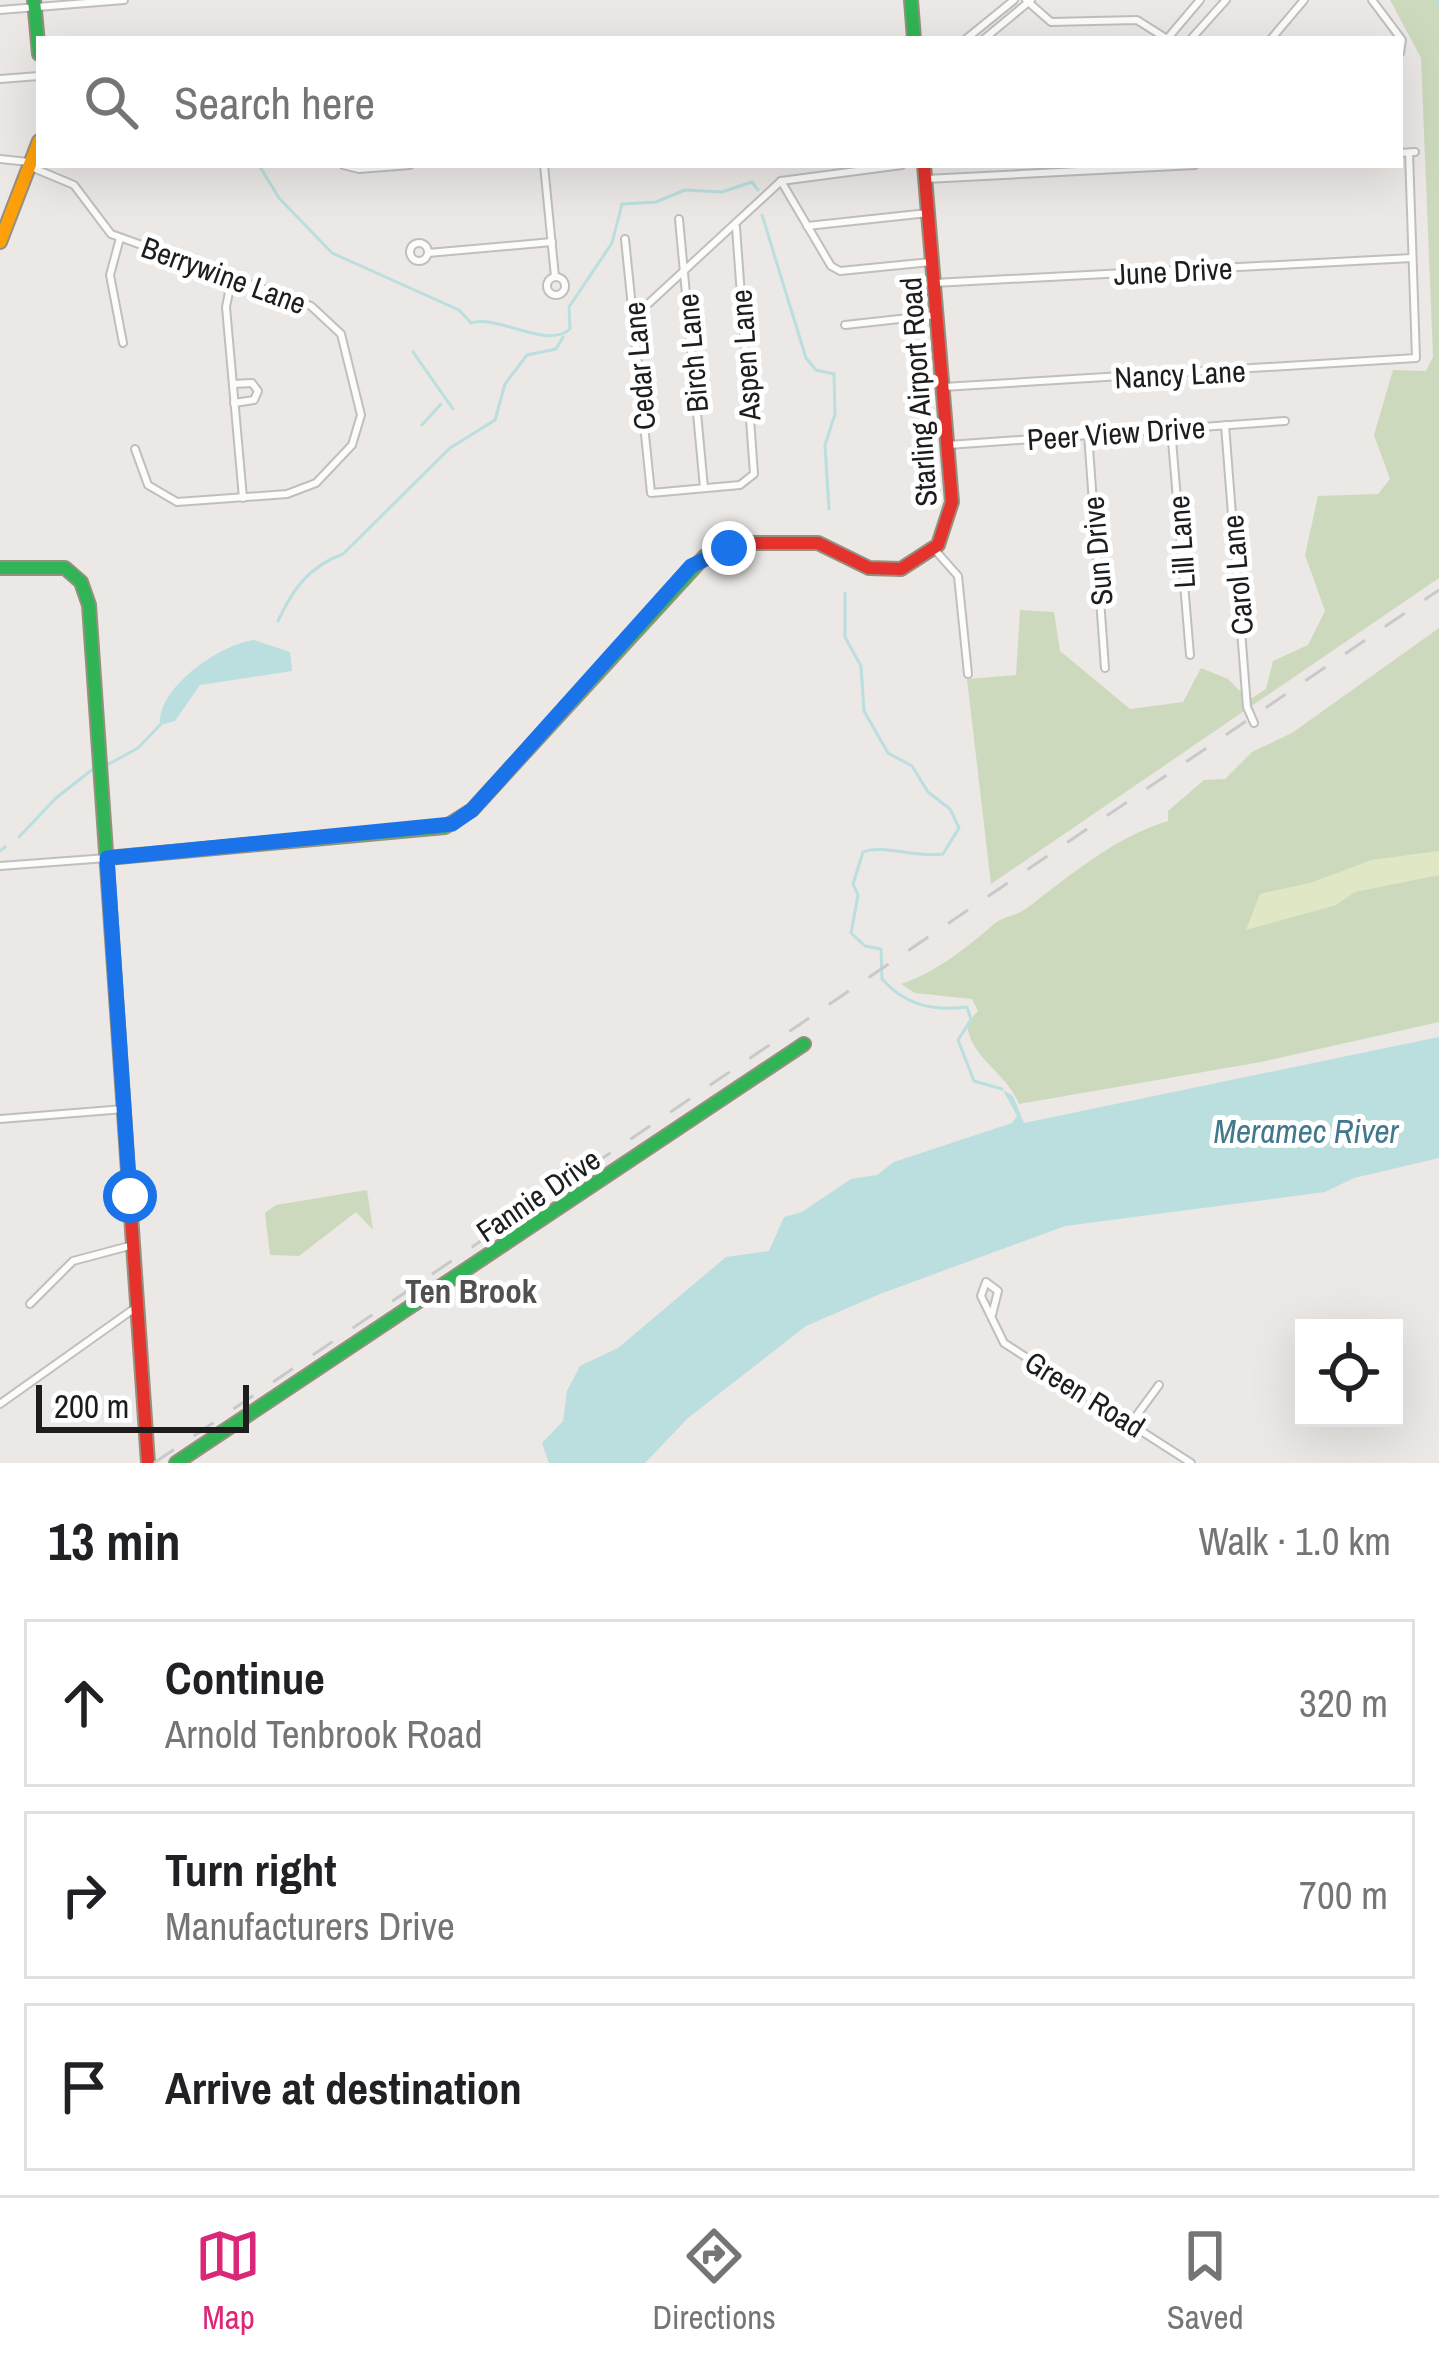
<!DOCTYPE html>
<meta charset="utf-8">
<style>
:root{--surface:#fff;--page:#f6f6f6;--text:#202124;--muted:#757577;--line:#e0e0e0;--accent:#db2777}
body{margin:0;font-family:"Archivo Narrow",sans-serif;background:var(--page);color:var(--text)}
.controls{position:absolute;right:36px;bottom:36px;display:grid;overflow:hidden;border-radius:0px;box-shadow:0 12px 48px #0002}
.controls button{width:108px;height:108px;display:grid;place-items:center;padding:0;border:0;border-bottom:3px solid var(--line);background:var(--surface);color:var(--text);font:60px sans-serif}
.scale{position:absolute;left:36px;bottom:30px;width:213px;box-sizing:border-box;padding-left:12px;border:6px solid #1d1d1d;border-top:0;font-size:33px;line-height:42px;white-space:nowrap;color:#1d1d1d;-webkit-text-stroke:9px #fff;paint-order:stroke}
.stop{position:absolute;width:36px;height:36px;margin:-27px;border:9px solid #1a73e8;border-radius:50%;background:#fff}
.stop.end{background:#1a73e8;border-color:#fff;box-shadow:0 3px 12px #0008}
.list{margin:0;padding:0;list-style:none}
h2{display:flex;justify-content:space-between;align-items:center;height:156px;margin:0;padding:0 48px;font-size:51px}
h2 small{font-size:39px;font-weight:400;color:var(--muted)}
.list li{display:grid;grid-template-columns:78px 1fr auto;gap:36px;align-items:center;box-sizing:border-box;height:168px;margin:0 24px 24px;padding:0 24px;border:3px solid var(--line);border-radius:0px}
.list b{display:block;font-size:45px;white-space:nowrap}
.list p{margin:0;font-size:39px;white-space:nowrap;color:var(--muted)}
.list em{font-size:39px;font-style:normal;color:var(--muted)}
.icon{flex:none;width:66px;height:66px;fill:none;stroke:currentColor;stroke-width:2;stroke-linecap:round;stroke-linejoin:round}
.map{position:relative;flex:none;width:1439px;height:1463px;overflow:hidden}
.search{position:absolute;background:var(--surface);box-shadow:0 12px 48px #0002;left:36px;right:36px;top:36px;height:132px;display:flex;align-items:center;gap:30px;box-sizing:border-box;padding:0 42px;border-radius:0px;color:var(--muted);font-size:45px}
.sheet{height:732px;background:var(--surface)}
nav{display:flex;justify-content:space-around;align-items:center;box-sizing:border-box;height:168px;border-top:3px solid var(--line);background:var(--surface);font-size:33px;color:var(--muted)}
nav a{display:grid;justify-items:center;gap:6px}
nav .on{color:var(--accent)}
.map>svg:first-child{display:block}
.grass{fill:#e0e7c5}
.forest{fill:#cdd9bc}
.water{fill:#badfde}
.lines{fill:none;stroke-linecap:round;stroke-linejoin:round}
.stream{stroke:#badfde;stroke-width:3}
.street-casing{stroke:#c1bfbe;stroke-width:10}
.fast-casing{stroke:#95917f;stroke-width:16}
.slow-casing{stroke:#95917f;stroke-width:16}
.jam-casing{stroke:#95917f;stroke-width:16}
.street{stroke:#fcfcfb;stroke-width:6}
.fast{stroke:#30b455;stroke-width:12}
.slow{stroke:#ff9f0a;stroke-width:12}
.jam{stroke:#e5322d;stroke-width:12}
.rail{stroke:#cac9c9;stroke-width:3;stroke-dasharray:24 24;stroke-linecap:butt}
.route{stroke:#1a73e8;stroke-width:15}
.labels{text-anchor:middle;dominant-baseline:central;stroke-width:10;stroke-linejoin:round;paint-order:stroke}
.street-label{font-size:30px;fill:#1d1d1d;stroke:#fff}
.water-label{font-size:33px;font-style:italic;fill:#41788b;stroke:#fff}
.neighbourhood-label{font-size:33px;font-weight:bold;fill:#505050;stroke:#fff}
</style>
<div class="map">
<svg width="1439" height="1463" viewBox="0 0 1439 1463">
<rect width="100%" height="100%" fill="#ebe8e6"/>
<path class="grass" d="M 1439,851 L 1439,875 L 1355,892 L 1336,905 L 1245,931 L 1260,894 L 1310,883 L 1372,860 Z"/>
<g class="forest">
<path d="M 1390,0 L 1439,0 L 1439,578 L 991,884 L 967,679 L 1016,675 L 1020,610 L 1054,612 L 1060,651 L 1130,709 L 1183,702 L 1201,668 L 1228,679 L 1249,700 L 1266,689 L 1273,661 L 1308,645 L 1325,611 L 1305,555 L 1318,496 L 1378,494 L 1390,479 L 1374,435 L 1393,370 L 1426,371 L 1433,357 L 1421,58 Z"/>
<path d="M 1439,628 L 1439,851 L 1372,860 L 1310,883 L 1260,894 L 1246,930 L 1336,905 L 1355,892 L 1439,875 L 1439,1022 L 1261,1062 L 1019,1104 C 1006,1071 969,1058 967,1023 L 978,1011 L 972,999 L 915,993 L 901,984 C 937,972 966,948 994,924 C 1003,916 1017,916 1027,908 C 1069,876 1115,837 1168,821 L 1168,811 L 1204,780 L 1225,779 L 1252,752 L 1292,733 Z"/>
<path d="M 367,1190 L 373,1230 L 356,1212 L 299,1256 L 270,1255 L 265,1213 L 276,1205 Z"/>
</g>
<g class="water">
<path d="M 254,640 L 290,652 L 292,671 L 200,685 L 175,721 L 160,725 C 157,687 221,644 254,640 Z"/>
<path d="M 1439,1037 L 1439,1158 L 1354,1178 L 1325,1192 L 1065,1226 L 880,1294 L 806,1326 L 688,1418 L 645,1463 L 549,1463 L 542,1443 L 563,1421 L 567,1391 L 580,1366 L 618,1348 L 726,1257 L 769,1251 L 784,1217 L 802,1212 L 851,1179 L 877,1175 L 894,1162 L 1012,1123 L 1017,1116 L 1003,1090 L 1013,1096 L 1024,1123 Z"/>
</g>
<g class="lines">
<g class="stream">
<path d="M 1436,0 L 1439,4"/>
<path d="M 259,165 L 279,198 L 332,253 L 459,310 L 471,323 C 498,314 547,350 570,329 L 569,307 L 612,243 L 622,204 L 656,202 L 685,190 L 722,192 L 752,182 L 758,190"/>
<path d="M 762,215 L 806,358 L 816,370 L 834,374 L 835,414 L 825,445 L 829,509"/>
<path d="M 413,352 L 453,409"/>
<path d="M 422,425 L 441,404"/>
<path d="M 845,593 L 845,637 L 861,666 L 864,711 L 888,753 L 912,766 L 928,792 L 950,809 L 959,828 L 943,854 C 917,858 881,844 863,852 L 853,884 L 858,895 L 851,933 L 865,946 L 881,949 L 882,979 C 906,1006 933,1011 967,1007 L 971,1020 L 958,1040 L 974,1081 L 1002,1089"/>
<path d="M 278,621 C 293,589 308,567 343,554 L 450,448 L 495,420 L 505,384 L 527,355 L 556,349 L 563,337"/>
<path d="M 107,765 L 138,748 L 160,725"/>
<path d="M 19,837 L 56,798 L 93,769"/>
<path d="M 0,851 L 5,847"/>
</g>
<defs>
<g id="street">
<path d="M 1026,0 L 1051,22 L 1137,20 L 1167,39"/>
<path d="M 1372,0 L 1402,40 L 1400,53"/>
<path d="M 0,10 L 124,0"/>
<path d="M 966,39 L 1014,0"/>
<path d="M 984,39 L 1031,0"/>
<path d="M 1167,39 L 1200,0"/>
<path d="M 1191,39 L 1226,0"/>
<path d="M 1271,39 L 1304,0"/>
<path d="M 0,79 L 39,76"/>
<path d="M 1400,153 L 1415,152"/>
<path d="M 0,159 L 29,162"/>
<path d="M 343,165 L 359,169 L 410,165"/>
<path d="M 544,165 L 555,277"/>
<path d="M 31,167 L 74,185 L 111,234 L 311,306 L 341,334 L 361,415 L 352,445 L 316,483 L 287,494 L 177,502 L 148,485 L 135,449"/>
<path d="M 926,179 L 1195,165"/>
<path d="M 781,181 L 831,266 L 840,271 L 931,262"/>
<path d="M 781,181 L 902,165"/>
<path d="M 679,219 L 704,488"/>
<path d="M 807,226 L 928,213"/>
<path d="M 120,238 L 110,275 L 123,343"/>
<path d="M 625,239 L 651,493 L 740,485 L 754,474 L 736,227"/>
<circle cx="419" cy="252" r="9"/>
<path d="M 428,253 L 552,242"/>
<path d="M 232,277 L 226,307 L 243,498"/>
<circle cx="556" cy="286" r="9"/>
<path d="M 934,283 L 1412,258"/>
<path d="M 635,316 L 781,181"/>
<path d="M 845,325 L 936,315"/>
<path d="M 233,384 L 252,383 L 258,391 L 254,400 L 234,403"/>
<path d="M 943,387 L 1416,358 L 1409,153"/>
<path d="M 1225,425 L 1247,707 L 1254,723"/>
<path d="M 1171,428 L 1190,655"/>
<path d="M 1088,434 L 1105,668"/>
<path d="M 948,445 L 1285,421"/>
<path d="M 935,550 L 958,576 L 968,674"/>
<path d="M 0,866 L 107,858"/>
<path d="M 0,1119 L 124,1109"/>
<path d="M 30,1304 L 73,1261 L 133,1245"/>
<path d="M 992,1315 L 998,1291 L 986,1282 L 981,1296 L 1004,1343 L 1191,1463"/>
<path d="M 0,1404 L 135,1308"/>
<path d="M 1131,1423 L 1159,1385"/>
</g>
<g id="fast">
<path d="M 34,0 L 39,54"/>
<path d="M 911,0 L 914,39"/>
<path d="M 0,568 L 65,568 L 81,582 L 89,605 L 121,1069"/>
<path d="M 107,858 L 445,827 L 472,810 L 705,556 L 751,543"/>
<path d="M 176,1463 L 804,1044"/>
</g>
<path id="slow" d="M 0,242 L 39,141"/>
<g id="jam">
<path d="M 751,543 L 818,543 L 869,568 L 901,569 L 938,545 L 952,502 L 924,165"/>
<path d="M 121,1069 L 148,1463"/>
</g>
</defs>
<use href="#street" class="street-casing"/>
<use href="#fast" class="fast-casing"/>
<use href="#slow" class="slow-casing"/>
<use href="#jam" class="jam-casing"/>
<use href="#street" class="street"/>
<use href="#fast" class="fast"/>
<use href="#slow" class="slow"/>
<use href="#jam" class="jam"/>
<path class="rail" d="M 154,1463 L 1439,590"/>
</g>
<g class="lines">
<path class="route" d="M 130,1196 L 107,858 L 452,824 L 472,810 L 691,566 L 729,548"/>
</g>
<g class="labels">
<g class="street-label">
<text transform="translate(1173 271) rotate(-3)">June Drive</text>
<text transform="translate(224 275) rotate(20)">Berrywine Lane</text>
<text transform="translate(692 353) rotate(-95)">Birch Lane</text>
<text transform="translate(745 355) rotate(-94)">Aspen Lane</text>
<text transform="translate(639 366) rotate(-95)">Cedar Lane</text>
<text transform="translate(1180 374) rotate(-3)">Nancy Lane</text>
<text transform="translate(918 392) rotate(-94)">Starling Airport Road</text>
<text transform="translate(1116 433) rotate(-4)">Peer View Drive</text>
<text transform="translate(1181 542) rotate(-94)">Lill Lane</text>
<text transform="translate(1097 551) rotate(-95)">Sun Drive</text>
<text transform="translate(1237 575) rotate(-95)">Carol Lane</text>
<text transform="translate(538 1195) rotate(-34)">Fannie Drive</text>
<text transform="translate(1085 1394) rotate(32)">Green Road</text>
</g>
<g class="water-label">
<text x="1306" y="1131">Meramec River</text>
</g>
<g class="neighbourhood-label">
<text x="471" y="1291">Ten Brook</text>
</g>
</g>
</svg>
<div class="controls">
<button><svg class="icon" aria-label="locate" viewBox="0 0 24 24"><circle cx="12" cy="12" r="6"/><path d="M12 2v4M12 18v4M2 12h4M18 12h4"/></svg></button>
</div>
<div class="scale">200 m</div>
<div class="stop" style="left:130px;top:1196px"></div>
<div class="stop end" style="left:729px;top:548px"></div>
<div class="search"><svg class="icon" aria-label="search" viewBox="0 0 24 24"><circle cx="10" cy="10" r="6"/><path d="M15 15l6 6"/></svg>Search here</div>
</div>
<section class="sheet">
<h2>13 min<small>Walk · 1.0 km</small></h2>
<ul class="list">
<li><svg class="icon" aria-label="ahead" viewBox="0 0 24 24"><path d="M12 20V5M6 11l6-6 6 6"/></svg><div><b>Continue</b><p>Arnold Tenbrook Road</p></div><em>320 m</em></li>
<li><svg class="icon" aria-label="right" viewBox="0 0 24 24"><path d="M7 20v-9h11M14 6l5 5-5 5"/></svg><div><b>Turn right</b><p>Manufacturers Drive</p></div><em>700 m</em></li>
<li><svg class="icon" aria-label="arrive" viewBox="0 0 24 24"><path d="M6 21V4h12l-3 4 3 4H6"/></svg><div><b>Arrive at destination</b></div></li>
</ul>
</section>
<nav>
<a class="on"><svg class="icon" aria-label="map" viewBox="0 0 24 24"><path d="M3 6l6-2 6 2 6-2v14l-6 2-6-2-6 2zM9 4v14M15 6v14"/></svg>Map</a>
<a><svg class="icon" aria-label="directions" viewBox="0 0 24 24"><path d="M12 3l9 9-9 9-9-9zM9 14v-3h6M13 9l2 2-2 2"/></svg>Directions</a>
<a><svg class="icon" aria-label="saved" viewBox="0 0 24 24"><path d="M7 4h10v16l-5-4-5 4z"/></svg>Saved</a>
</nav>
